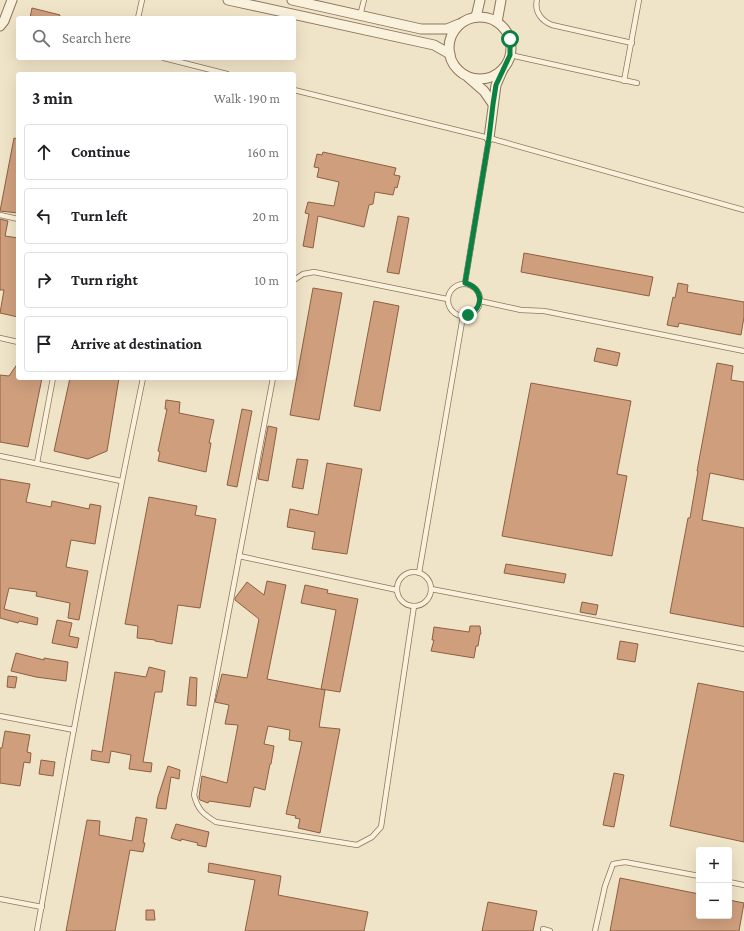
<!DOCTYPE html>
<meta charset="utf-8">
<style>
:root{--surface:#fff;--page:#f2f2f2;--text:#202124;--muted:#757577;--line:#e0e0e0}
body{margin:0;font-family:"Crimson Pro",serif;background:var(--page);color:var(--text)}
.controls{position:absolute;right:12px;bottom:12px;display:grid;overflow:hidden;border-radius:4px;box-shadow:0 4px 16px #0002}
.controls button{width:36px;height:36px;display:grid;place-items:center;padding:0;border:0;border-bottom:1px solid var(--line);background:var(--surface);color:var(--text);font:20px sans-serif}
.stop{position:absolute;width:12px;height:12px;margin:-9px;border:3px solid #0b8043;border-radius:50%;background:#fff}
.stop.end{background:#0b8043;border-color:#fff;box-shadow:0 1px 4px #0008}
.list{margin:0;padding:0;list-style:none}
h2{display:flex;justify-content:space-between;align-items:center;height:52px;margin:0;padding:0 16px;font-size:17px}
h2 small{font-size:13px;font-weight:400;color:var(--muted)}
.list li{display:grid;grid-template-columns:26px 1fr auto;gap:12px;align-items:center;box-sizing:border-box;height:56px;margin:0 8px 8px;padding:0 8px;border:1px solid var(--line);border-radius:4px}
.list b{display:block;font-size:15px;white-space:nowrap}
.list em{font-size:13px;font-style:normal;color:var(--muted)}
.icon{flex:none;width:22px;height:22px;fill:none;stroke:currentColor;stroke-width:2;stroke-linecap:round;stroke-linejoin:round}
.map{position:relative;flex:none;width:744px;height:931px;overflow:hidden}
.search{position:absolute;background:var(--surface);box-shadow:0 4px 16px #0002;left:16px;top:16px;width:280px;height:44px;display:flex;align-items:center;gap:10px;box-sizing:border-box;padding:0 14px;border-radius:4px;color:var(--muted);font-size:15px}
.panel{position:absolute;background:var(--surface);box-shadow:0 4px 16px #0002;left:16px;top:72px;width:280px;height:308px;border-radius:4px}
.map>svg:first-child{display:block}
.building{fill:#cf9f7d;stroke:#8d5f41}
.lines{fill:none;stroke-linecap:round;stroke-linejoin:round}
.service-casing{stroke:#8d765c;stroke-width:6}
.minor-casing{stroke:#8d765c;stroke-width:11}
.service{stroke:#faf1dc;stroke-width:4.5}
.minor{stroke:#faf1dc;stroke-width:9}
.route{stroke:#0b8043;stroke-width:5}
</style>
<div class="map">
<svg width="744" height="931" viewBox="0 0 744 931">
<rect width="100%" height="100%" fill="#f0e4c8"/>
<g class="building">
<path d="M 32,8 L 60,15 L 59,18 L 30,18 Z"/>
<path d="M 14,138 L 18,139 L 18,213 L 0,211 Z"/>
<path d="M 323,152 L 396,168 L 394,175 L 400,176 L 397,188 L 395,187 L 393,195 L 375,192 L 373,204 L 369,205 L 364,227 L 318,216 L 313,248 L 303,246 L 309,214 L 305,213 L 308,202 L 334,206 L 339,182 L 317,177 L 319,168 L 314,167 L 317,154 L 322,155 Z"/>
<path d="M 398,216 L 409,218 L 399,274 L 387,272 Z"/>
<path d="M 0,219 L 8,221 L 5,236 L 18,238 L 18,317 L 0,313 L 4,290 L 0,290 Z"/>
<path d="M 524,253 L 653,277 L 649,296 L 521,272 Z"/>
<path d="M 678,283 L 688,285 L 687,292 L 744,302 L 744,317 L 741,335 L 679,323 L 678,327 L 667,325 L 673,297 L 675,298 Z"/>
<path d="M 313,288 L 342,293 L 319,420 L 290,415 Z"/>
<path d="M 374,301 L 399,306 L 380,411 L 354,406 Z"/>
<path d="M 597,348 L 620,353 L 617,366 L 594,361 Z"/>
<path d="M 18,363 L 18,378 L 42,378 L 28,447 L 0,442 L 0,375 L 9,376 Z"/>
<path d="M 717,363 L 733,366 L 731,380 L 744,382 L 744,480 L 710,473 L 702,520 L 744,528 L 744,627 L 670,613 L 688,518 L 690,518 L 698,471 L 697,471 Z"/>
<path d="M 70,378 L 119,378 L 107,451 L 88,459 L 54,451 Z"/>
<path d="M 531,383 L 631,401 L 617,474 L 627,476 L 612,556 L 502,536 Z"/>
<path d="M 166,400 L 180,402 L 179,413 L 214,420 L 209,443 L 211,443 L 206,472 L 158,461 L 160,452 L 158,451 L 167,409 L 165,409 Z"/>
<path d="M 242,409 L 252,411 L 237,487 L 227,485 Z"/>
<path d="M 268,426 L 277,428 L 268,481 L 258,479 Z"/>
<path d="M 297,459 L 308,460 L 303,489 L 292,487 Z"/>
<path d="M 327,463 L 362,469 L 347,554 L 312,549 L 315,532 L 287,527 L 290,509 L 318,515 Z"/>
<path d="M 0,479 L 30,484 L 26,502 L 51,507 L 52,501 L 89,509 L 90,504 L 101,506 L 95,544 L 71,540 L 66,567 L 88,571 L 79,620 L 68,618 L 70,603 L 36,596 L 37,592 L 9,588 L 4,609 L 38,618 L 37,625 L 19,621 L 18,623 L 0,618 Z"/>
<path d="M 149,497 L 197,506 L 195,515 L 216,519 L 200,608 L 178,605 L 172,644 L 155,641 L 155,640 L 137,638 L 138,626 L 125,624 Z"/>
<path d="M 506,564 L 566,574 L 564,583 L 504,573 Z"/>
<path d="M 267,581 L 286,585 L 267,679 L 325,690 L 319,727 L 340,729 L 320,833 L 298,828 L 300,819 L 295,818 L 296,816 L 286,814 L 302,742 L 289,740 L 290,730 L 268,726 L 264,744 L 274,746 L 271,764 L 270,764 L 265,790 L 254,787 L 250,807 L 209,801 L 208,803 L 200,800 L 199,797 L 202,776 L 227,783 L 238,725 L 225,724 L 229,705 L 215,702 L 222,674 L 247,678 L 259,619 L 235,600 L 235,598 L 247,582 L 264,595 Z"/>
<path d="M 305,585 L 328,590 L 327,593 L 358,599 L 340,692 L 321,689 L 336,610 L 301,603 Z"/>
<path d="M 582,602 L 598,605 L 596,615 L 580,612 Z"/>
<path d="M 57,620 L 72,623 L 69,636 L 79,638 L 77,648 L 52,643 Z"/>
<path d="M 470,626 L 480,626 L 481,634 L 480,634 L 478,646 L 476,646 L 474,658 L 431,651 L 434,640 L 432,640 L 434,627 L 469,632 Z"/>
<path d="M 620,641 L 638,644 L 635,662 L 617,659 Z"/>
<path d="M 16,653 L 44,660 L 44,658 L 68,662 L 66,681 L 36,677 L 11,671 Z"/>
<path d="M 149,667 L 165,671 L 162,692 L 155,692 L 143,762 L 152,763 L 151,772 L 129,769 L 131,755 L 111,751 L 109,763 L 91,760 L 92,750 L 102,752 L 115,672 L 146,677 Z"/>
<path d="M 8,676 L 17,677 L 15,688 L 7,687 Z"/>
<path d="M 190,677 L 197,678 L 196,706 L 187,705 Z"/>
<path d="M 698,683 L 744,692 L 744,842 L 670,826 Z"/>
<path d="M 5,731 L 30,735 L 27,752 L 31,753 L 30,763 L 24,762 L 20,786 L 0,783 L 0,748 L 2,748 Z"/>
<path d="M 41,760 L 55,762 L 53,776 L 39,774 Z"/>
<path d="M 168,766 L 180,770 L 179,779 L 171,777 L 166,809 L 156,808 L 158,797 Z"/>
<path d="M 614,773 L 624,775 L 614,827 L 603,825 Z"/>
<path d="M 136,817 L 147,819 L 143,843 L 145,843 L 143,852 L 130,850 L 115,931 L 66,931 L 87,820 L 100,821 L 99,835 L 132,841 Z"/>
<path d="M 176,824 L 209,832 L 206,847 L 197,845 L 198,843 L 181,839 L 181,841 L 171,838 Z"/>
<path d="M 209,863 L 281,876 L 278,895 L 368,912 L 364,931 L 245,931 L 255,880 L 208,872 Z"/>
<path d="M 620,878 L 699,894 L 699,916 L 729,916 L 729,900 L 744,903 L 739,931 L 610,931 Z"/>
<path d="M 488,902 L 537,911 L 533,931 L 482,931 Z"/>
<path d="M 146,910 L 154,910 L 155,920 L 146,920 Z"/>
</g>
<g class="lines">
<defs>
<g id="service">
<path d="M 537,0 C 534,12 542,21 552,25 L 632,43"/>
<path d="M 360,16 L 364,0"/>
<path d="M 138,18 L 142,0"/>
<path d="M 510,55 L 637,83"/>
<path d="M 164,58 L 227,74"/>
<path d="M 624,81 L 639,0"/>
<path d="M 294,90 L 489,138 L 744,210"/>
<path d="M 0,215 L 18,219"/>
<path d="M 294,280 L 303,274 L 314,272 L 447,299"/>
<path d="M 465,283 L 489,138"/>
<circle cx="464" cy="300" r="16"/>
<path d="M 480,301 L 521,310 L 544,311 L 744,351"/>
<path d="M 0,338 L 18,342"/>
<path d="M 273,378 L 194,795 C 198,810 203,814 216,822 L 357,845 L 372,837 L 381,827 L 414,606"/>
<path d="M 0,456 L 121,481"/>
<path d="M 37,463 L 53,378"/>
<path d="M 239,556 L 397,590"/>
<circle cx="414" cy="589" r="17"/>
<path d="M 419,573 L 463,316"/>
<path d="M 431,589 L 744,649"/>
<path d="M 0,716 L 74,730"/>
<path d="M 729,882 L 744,885"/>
<path d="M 0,899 L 42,907"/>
<path d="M 543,929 L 550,931"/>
<path d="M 37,931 C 70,746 105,562 143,378"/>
<path d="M 595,931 L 605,886 L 613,864 L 625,862 L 699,876"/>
</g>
<g id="minor">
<path d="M 228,0 L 434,45 L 450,54"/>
<path d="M 292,0 L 421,29 L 447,29 L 459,24"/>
<path d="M 476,17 L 480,0"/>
<circle cx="480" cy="48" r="31"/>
<path d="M 497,22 L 501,0"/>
<path d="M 0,26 L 4,21 L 12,0"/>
<path d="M 468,77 L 484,91 L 493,104"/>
<path d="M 489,138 L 496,85 L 503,69"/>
</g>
</defs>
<use href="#service" class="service-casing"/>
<use href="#minor" class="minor-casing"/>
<use href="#service" class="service"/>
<use href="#minor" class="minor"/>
</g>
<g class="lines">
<path class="route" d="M 468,315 C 485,308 483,287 465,283 L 489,138 L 493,104 L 496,85 L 510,55 L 510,39"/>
</g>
</svg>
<div class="controls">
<button>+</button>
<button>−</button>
</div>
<div class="stop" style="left:510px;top:39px"></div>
<div class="stop end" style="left:468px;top:315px"></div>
<div class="search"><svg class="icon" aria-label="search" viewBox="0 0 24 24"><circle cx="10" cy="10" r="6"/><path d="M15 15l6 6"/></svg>Search here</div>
<section class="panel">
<h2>3 min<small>Walk · 190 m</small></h2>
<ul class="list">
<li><svg class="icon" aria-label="ahead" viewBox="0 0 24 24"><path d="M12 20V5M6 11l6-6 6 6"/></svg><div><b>Continue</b></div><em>160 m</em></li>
<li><svg class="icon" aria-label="left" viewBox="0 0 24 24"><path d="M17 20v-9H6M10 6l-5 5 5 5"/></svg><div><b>Turn left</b></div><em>20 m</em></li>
<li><svg class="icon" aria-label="right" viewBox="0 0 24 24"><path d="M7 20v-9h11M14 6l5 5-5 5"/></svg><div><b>Turn right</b></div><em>10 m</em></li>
<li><svg class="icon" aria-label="arrive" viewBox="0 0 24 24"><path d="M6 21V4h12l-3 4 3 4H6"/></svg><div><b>Arrive at destination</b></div></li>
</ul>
</section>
</div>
